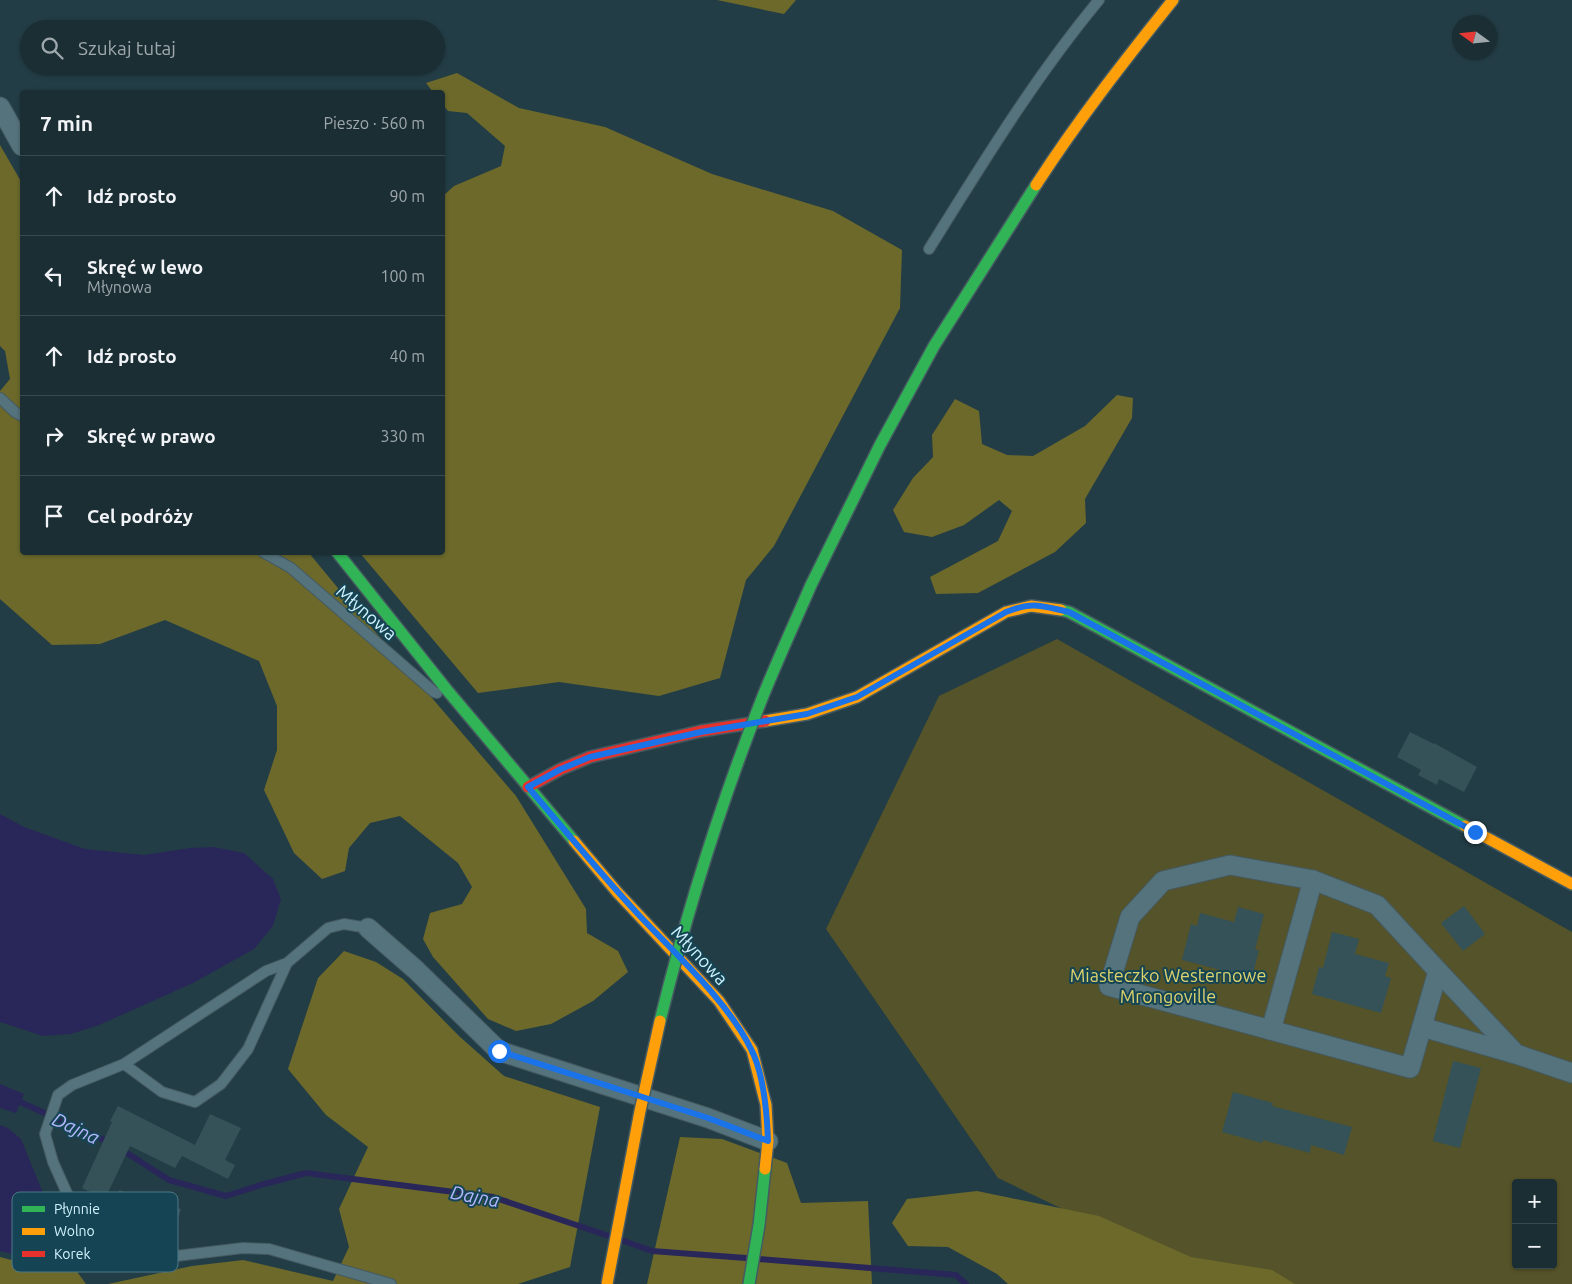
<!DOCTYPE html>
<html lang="pl">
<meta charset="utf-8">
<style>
:root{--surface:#1a2e34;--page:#23363c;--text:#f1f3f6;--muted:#9fa8ac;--line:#384a4f}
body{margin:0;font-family:Ubuntu,sans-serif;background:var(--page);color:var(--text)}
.controls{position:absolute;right:15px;bottom:15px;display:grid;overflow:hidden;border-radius:5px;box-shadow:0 1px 4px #0004}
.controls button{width:45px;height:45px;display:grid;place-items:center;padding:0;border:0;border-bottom:1px solid var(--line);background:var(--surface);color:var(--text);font:25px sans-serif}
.compass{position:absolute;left:1452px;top:15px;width:45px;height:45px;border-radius:50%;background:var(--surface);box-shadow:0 1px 4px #0004;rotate:285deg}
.stop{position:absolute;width:15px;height:15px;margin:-11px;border:4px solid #1a73e8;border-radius:50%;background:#fff}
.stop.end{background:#1a73e8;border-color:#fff;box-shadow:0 1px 5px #0008}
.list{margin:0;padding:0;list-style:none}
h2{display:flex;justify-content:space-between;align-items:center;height:65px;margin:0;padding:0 20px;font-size:21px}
h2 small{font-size:16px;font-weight:400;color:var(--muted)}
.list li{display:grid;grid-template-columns:32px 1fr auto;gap:15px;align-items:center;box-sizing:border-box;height:80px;padding:0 20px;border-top:1px solid var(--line)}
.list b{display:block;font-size:19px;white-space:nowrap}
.list p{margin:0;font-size:16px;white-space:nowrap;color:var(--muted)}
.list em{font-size:16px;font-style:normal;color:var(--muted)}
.icon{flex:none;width:28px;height:28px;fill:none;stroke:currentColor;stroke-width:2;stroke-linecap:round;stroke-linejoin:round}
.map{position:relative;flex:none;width:1572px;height:1284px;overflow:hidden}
.search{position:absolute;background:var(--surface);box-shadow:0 1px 4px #0004;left:20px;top:20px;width:425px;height:55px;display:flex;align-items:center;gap:12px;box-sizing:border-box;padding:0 18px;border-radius:28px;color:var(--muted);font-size:19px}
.panel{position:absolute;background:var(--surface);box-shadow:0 1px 4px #0004;left:20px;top:90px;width:425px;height:465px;border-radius:5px}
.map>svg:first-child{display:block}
.green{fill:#545329;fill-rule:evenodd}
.forest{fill:#6c692b}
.water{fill:#292759}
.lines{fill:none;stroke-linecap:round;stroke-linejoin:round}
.stream{stroke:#292759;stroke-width:6}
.building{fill:#345258}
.lane-casing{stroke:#455a61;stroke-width:12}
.street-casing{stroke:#455a61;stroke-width:21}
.fast-casing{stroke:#455a61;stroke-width:14}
.slow-casing{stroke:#455a61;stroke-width:14}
.jam-casing{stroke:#455a61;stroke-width:14}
.lane{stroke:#55737d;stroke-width:10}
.street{stroke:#55737d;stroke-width:19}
.fast{stroke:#30b455;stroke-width:11}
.slow{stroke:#ff9f0a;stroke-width:11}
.jam{stroke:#e5322d;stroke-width:11}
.fast-bridge-casing{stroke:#455a61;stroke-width:14;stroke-linecap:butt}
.slow-bridge-casing{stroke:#455a61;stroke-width:14;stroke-linecap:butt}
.fast-bridge{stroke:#30b455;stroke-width:11}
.slow-bridge{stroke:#ff9f0a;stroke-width:11}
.route{stroke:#1a73e8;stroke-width:6}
.labels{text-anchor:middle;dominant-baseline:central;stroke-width:4;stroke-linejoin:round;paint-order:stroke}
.street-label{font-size:18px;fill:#d1f2fe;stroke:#154554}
.park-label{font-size:18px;fill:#dcd26d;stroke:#154554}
.water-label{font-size:19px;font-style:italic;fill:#b6b7fe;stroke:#154554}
.key{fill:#154554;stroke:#4d7987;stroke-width:1}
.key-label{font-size:14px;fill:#d1f2fe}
</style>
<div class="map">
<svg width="1572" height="1284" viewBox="0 0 1572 1284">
<rect width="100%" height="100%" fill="#233d46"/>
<path class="green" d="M 1057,639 L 1572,932 L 1572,1284 L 1219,1284 L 998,1178 L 826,929 L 939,696 ZM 1516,1183 L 1553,1183 L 1553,1265 L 1516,1265 Z"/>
<g class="forest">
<path d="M 717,0 L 796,0 L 784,14 Z"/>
<path d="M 457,73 L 519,108 L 605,127 L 712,174 L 833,211 L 902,250 L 900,308 L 774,546 L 746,580 L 720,678 L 659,696 L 559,682 L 478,693 L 360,553 L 442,552 L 443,196 L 454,186 L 501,166 L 505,146 L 467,113 L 448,111 L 443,105 L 442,92 L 433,92 L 426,83 Z"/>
<path d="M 0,145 L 22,183 L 22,552 L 309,553 L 342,593 L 516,796 L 586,909 L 587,933 L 618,951 L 628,972 L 593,1001 L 551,1024 L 516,1031 L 488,1019 L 433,957 L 423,939 L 430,913 L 462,904 L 472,887 L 458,863 L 400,816 L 370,823 L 349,848 L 345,871 L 322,879 L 294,853 L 264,790 L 277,750 L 277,706 L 259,661 L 165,620 L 100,644 L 52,645 L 0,599 L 0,391 L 10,379 L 5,351 L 0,346 Z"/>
<path d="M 1117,395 L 1133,398 L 1132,418 L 1085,499 L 1086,523 L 1055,552 L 978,593 L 936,594 L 930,577 L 998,541 L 1012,511 L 999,500 L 964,525 L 932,537 L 904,532 L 893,510 L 913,478 L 933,457 L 932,435 L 955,399 L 979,411 L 982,444 L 1007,455 L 1033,456 L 1085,426 Z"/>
<path d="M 344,951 L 376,962 L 403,979 L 459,1036 L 504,1076 L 600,1107 L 570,1267 L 518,1284 L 108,1284 L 192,1266 L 243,1260 L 333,1281 L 349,1247 L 339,1209 L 368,1147 L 326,1115 L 288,1069 L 318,978 Z"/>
<path d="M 680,1137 L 722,1139 L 787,1163 L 801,1203 L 868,1201 L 872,1284 L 647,1284 Z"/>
<path d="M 977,1191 L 1099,1216 L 1191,1257 L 1272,1270 L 1295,1284 L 1008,1284 L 997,1274 L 948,1247 L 908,1246 L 892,1223 L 907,1199 Z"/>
<path d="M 0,1257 L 19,1262 L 42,1257 L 67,1258 L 86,1284 L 0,1284 Z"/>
</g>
<g class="water">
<path d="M 0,814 L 24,827 L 85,849 L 144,855 L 190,848 L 214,847 L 244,853 L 273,879 L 281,899 L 273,926 L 254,949 L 193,983 L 99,1025 L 71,1034 L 43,1036 L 0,1022 Z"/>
<path d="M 0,1084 L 24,1094 L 16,1113 L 0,1108 Z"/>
<path d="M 0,1125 L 8,1128 L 21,1139 L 48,1205 L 46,1239 L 39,1248 L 16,1255 L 0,1251 Z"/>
</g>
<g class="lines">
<g class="stream">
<path d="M 0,1093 L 111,1143"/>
<path d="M 119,1148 L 169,1180 L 226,1196 L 264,1184 L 306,1173 L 493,1197 L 609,1236"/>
<path d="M 621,1240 L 652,1251 L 746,1258"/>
<path d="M 759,1259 L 956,1275 L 966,1284"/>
</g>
</g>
<g class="building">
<path d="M 1410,732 L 1434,744 L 1434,743 L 1477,767 L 1464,792 L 1439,779 L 1437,785 L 1418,775 L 1421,770 L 1397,757 Z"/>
<path d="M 1464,906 L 1485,934 L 1463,951 L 1441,923 Z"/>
<path d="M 1238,907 L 1264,914 L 1255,950 L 1259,950 L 1252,978 L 1182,960 L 1191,924 L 1197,926 L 1200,913 L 1234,922 Z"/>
<path d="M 1332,932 L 1359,939 L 1355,954 L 1389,963 L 1385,976 L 1391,978 L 1381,1013 L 1312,994 L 1319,967 L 1323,968 Z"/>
<path d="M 1453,1061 L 1481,1068 L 1460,1148 L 1433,1141 Z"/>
<path d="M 1233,1092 L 1273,1103 L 1272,1106 L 1352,1127 L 1344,1155 L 1311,1145 L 1310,1153 L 1263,1140 L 1262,1143 L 1222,1132 Z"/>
<path d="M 118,1106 L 195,1145 L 210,1114 L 241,1128 L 225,1160 L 235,1165 L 228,1179 L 182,1156 L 175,1168 L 130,1146 L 105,1199 L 82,1188 L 112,1122 L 110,1121 Z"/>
<path d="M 119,1190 L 181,1209 L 171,1241 L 162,1238 L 159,1250 L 105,1234 Z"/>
</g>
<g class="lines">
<defs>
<g id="lane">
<path d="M 929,249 C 982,164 1035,77 1099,0"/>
<path d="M 0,398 L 15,412 L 22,416"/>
<path d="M 263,552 L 291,568 L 434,692 L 437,693"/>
<path d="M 287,963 L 248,1049 L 221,1084 L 195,1102 L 162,1092 L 124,1064 L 266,971 L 287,963 L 328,928 L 344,924 L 368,928"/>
<path d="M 124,1064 L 72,1085 L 58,1095 L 45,1134 L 53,1162 L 78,1218 L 94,1242 L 113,1254 L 135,1259 L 159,1258 L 243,1248 L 269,1249 L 391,1284"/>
</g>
<g id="street">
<path d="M 0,107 L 22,146"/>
<path d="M 1230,865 L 1313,880 L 1377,905 L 1438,971 L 1410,1068 L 1109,986 L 1130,917 L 1163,881 Z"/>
<path d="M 368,928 L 416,970 L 499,1051 L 708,1118 L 768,1141"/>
<path d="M 1438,971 L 1516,1054 L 1572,1073"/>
<path d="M 1422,1027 L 1515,1054"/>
<path d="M 1271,1030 L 1313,880"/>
</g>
<g id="fast">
<path d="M 337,552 L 447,690 L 574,841"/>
<path d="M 811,585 L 880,445 L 934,346 L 1036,185"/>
<path d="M 1061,610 L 1069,612 L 1465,826"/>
<path d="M 749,1284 L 759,1225 L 765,1169"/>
</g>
<g id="slow">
<path d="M 1036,185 C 1078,120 1125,60 1173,0"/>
<path d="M 765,721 L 807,714 L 857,697 L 1006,612 L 1031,606 L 1061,610"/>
<path d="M 1465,826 L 1572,884"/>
<path d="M 574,841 L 617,892 L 719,1001 L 752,1050 L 766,1105 L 768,1141 L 765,1169"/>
</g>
<path id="jam" d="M 528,787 L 561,769 L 590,757 L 701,731 L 765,721"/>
</defs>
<use href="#lane" class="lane-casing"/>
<use href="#street" class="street-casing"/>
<use href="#fast" class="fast-casing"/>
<use href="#slow" class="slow-casing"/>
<use href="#jam" class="jam-casing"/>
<use href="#lane" class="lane"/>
<use href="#street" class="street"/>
<use href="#fast" class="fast"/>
<use href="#slow" class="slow"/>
<use href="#jam" class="jam"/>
<defs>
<path id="fast-bridge" d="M 660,1021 C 687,911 721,802 763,696 C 778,659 795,622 811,585"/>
<path id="slow-bridge" d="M 607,1284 L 640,1111 L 660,1021"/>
</defs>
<use href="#fast-bridge" class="fast-bridge-casing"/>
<use href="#slow-bridge" class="slow-bridge-casing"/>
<use href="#fast-bridge" class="fast-bridge"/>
<use href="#slow-bridge" class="slow-bridge"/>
</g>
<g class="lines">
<path class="route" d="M 499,1051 L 708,1118 L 768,1141 C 767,1113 764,1074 751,1049 C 727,1000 674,953 637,913 C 599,872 564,829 528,787 L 561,769 L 590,757 L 701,732 L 807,714 L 857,697 L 1006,612 C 1034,601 1041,606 1069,612 L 1475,832"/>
</g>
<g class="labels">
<g class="street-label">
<text transform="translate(367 612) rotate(41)">Młynowa</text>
<text transform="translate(700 955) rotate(47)">Młynowa</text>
</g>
<g class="park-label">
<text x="1168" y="975">Miasteczko Westernowe<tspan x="1168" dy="21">Mrongoville</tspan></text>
</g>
<g class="water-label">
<text transform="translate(76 1128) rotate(25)">Dajna</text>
<text transform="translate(475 1196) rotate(10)">Dajna</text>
</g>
</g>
<rect x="12" y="1192" width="166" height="80" rx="8" class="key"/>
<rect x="22" y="1206" width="23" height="6" fill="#30b455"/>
<rect x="22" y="1228" width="23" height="7" fill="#ff9f0a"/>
<rect x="22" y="1251" width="23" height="6" fill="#e5322d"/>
<g class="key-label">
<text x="54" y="1214">Płynnie</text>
<text x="54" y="1236">Wolno</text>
<text x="54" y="1259">Korek</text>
</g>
</svg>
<div class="controls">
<button>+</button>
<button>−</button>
</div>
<svg class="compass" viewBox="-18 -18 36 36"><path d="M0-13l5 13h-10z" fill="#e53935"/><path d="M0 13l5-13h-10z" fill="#9fa8ac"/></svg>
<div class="stop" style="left:499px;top:1051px"></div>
<div class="stop end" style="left:1475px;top:832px"></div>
<div class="search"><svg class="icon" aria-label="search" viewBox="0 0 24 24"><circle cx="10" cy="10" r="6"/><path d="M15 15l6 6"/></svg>Szukaj tutaj</div>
<section class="panel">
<h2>7 min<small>Pieszo · 560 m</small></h2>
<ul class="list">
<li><svg class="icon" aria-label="ahead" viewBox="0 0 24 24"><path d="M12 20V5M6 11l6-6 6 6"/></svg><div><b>Idź prosto</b></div><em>90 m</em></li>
<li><svg class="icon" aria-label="left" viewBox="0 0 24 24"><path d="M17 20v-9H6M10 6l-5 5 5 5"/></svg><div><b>Skręć w lewo</b><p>Młynowa</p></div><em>100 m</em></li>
<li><svg class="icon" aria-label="ahead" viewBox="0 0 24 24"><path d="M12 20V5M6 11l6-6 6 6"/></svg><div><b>Idź prosto</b></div><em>40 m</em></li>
<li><svg class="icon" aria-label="right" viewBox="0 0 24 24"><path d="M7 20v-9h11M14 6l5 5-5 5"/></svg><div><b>Skręć w prawo</b></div><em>330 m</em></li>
<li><svg class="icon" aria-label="arrive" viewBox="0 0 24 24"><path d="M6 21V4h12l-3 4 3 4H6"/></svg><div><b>Cel podróży</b></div></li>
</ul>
</section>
</div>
